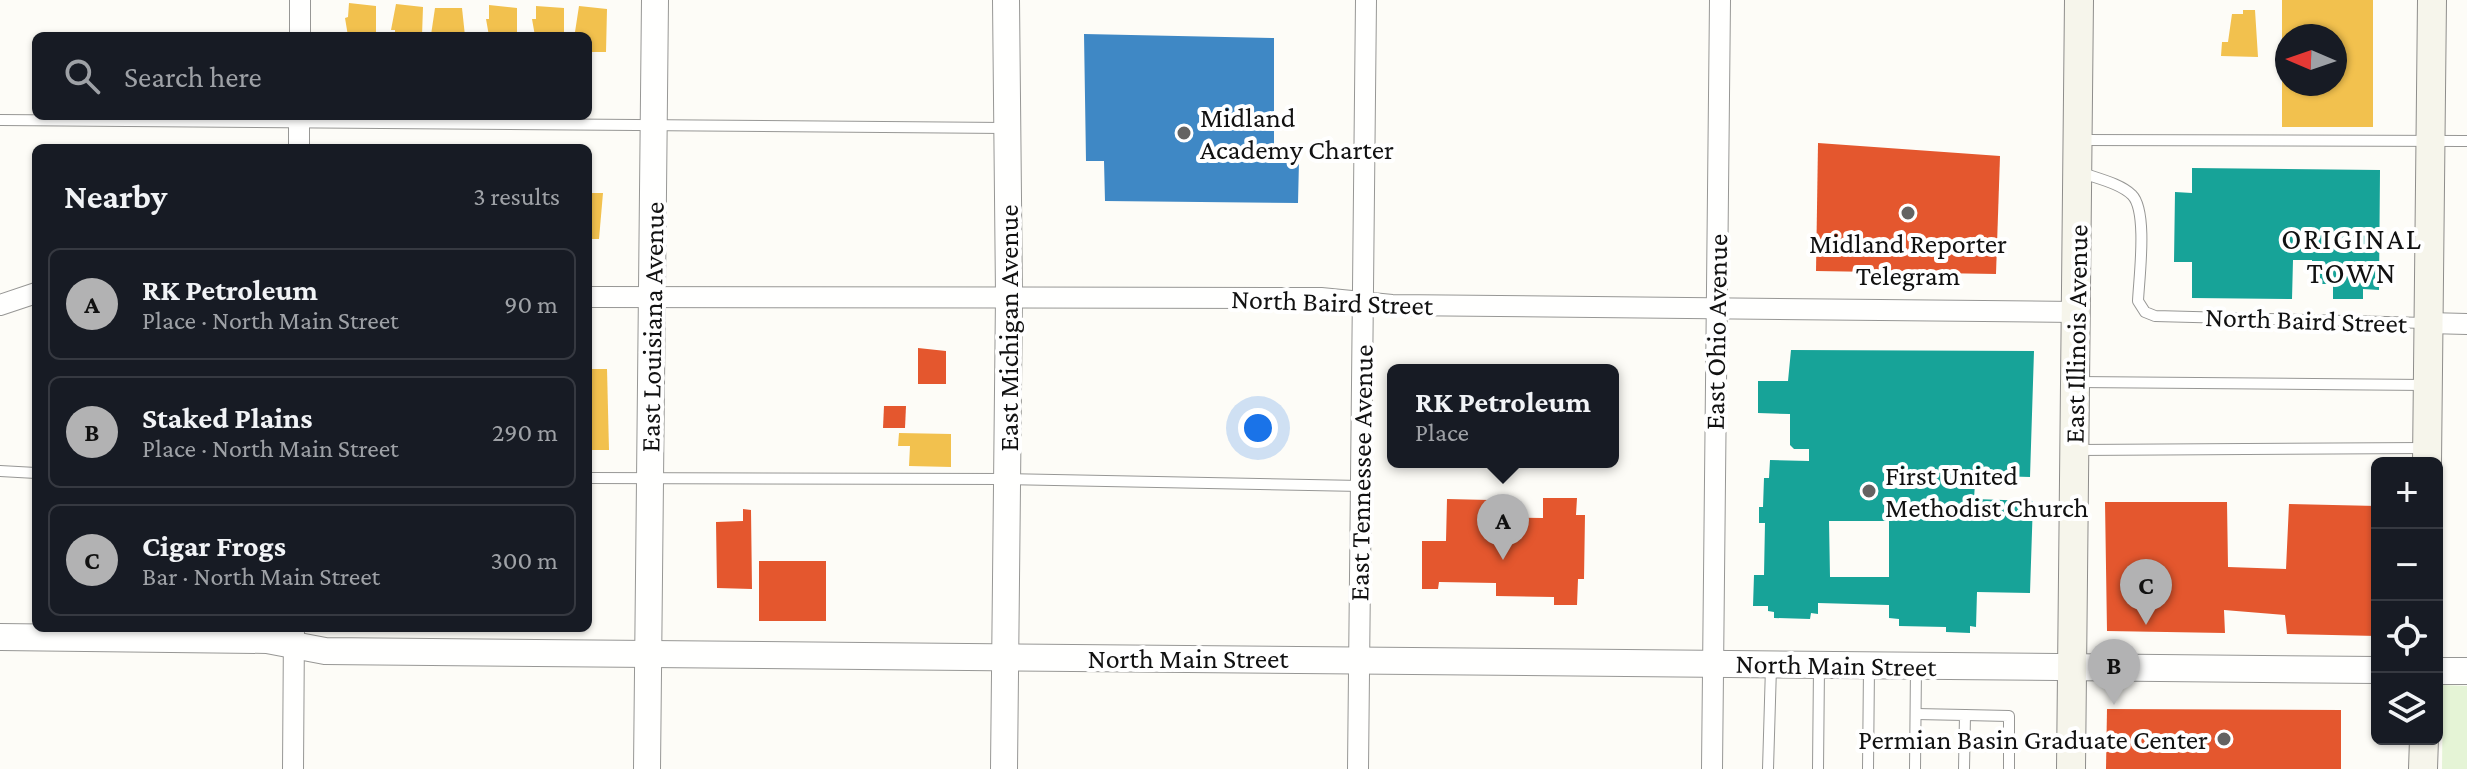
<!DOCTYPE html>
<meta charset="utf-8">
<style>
:root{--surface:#171b24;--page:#242831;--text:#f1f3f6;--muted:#9ea1a6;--line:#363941;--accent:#b2b2b3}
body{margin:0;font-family:"Crimson Pro",serif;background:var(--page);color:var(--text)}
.controls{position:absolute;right:24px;bottom:24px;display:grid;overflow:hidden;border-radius:12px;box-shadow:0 2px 6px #0004}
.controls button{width:72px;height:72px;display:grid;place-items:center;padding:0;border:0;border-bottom:2px solid var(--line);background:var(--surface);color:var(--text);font:40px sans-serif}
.compass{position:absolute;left:2275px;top:24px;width:72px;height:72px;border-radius:50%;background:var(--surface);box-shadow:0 2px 6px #0004;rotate:272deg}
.you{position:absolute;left:1258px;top:428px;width:28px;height:28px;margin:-20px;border:6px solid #fff;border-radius:50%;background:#1a73e8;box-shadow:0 0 0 12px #1a73e833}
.badge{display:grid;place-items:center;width:52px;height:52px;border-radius:50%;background:var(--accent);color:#111;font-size:26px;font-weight:700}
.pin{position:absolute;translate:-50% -66px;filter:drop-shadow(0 2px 4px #0008)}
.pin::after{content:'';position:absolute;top:42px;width:28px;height:24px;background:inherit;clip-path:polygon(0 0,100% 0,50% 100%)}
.popup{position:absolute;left:1387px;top:364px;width:232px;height:104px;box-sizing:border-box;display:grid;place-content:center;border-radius:12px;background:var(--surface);filter:drop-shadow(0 2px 6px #0005);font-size:26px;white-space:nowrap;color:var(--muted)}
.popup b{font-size:30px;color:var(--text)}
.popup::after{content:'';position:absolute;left:50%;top:100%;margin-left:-16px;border:16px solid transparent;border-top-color:var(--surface)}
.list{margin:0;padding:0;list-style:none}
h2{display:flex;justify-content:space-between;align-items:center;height:104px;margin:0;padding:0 32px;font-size:34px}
h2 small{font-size:26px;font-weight:400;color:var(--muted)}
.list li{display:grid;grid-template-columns:52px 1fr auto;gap:24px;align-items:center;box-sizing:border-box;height:112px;margin:0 16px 16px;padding:0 16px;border:2px solid var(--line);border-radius:12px}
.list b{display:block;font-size:30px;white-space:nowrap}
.list p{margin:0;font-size:26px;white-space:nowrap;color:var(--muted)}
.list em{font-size:26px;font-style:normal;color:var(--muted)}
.icon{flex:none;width:44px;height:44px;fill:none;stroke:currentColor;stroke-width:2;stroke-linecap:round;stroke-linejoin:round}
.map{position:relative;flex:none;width:2467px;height:769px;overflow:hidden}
.search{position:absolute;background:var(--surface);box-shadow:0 2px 6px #0004;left:32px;top:32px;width:560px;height:88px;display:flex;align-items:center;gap:20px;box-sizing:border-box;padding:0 28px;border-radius:12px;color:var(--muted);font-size:30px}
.panel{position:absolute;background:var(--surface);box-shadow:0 2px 6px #0004;left:32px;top:144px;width:560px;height:488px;border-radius:12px}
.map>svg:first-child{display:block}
.green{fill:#e5f4d6}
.homes{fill:#f2c14e;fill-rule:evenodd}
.shops{fill:#e4572e}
.schools{fill:#3f88c5}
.public{fill:#17a398;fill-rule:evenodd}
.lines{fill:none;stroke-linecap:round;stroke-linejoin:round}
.service-casing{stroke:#979795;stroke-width:12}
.minor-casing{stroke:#979795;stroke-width:22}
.tertiary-casing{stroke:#979795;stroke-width:28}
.secondary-casing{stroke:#8e8d8b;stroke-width:30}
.service{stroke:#fffffe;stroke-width:10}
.minor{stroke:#fffffe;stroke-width:20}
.tertiary{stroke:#fffffe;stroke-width:26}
.secondary{stroke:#f6f5eb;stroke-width:28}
.poi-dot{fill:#646362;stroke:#fff;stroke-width:3}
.labels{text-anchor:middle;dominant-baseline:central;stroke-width:8;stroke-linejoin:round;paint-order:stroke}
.poi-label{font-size:28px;fill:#111;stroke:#fff;text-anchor:start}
.street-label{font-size:28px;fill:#111;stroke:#fff}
.neighbourhood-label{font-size:30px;letter-spacing:2px;fill:#111;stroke:#fff}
</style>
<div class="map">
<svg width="2467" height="769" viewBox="0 0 2467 769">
<rect width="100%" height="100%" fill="#fdfcf7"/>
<path class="green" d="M 2443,685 L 2467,686 L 2467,769 L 2442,769 Z"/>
<g class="homes">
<path d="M 2282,0 L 2373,0 L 2373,127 L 2282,127 ZM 2287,36 L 2335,36 L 2335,84 L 2287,84 Z"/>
<path d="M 349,3 L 376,6 L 376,36 L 348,36 L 345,18 L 348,17 Z"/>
<path d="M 396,4 L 423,7 L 422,36 L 395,36 L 395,30 L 391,30 Z"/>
<path d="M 489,5 L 517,8 L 517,36 L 489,36 L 486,19 L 489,19 Z"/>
<path d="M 536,6 L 564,8 L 564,36 L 535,36 L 532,19 L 536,19 Z"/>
<path d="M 579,6 L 607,9 L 606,52 L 588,52 L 588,36 L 578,36 L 575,32 Z"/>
<path d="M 435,8 L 462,8 L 465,36 L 431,35 Z"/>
<path d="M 2243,10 L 2255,10 L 2258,57 L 2221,56 L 2222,42 L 2228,42 L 2232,14 L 2243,14 Z"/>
<path d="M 588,193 L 603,193 L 599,239 L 588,239 Z"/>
<path d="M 588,369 L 607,369 L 609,450 L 588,450 Z"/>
<path d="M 899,433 L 951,434 L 951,467 L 909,466 L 910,446 L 898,446 Z"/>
</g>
<g class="shops">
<path d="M 1818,143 L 2000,156 L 1996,274 L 1816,271 Z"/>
<path d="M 918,348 L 946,351 L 946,384 L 918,384 Z"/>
<path d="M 884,406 L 906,406 L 905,428 L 883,428 Z"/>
<path d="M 1543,498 L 1577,498 L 1576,515 L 1585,515 L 1584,579 L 1578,579 L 1577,605 L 1554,605 L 1554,597 L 1496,596 L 1496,583 L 1439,582 L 1438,589 L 1422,589 L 1422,541 L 1446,541 L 1447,499 L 1489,500 L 1489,517 L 1543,518 Z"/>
<path d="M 2105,502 L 2227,502 L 2228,567 L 2286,569 L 2289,504 L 2377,506 L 2377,636 L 2287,634 L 2285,615 L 2224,610 L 2225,633 L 2107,631 Z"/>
<path d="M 743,509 L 751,510 L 752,589 L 717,588 L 716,522 L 743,521 Z"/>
<rect x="759" y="561" width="67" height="60"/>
<path d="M 2107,709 L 2341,710 L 2341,769 L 2106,769 Z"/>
</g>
<path class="schools" d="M 1084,34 L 1274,38 L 1274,149 L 1282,162 L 1299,161 L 1298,203 L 1105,201 L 1104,161 L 1086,161 Z"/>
<g class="public">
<path d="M 2192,168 L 2380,170 L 2379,290 L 2363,289 L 2363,299 L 2333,299 L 2333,284 L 2312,284 L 2312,260 L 2293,260 L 2292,299 L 2192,298 L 2192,262 L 2174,262 L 2175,192 L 2192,193 Z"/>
<path d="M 1791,350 L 2034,351 L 2030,477 L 1996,476 L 1996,484 L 1975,483 L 1974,499 L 2033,501 L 2030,593 L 1977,592 L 1976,627 L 1970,626 L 1970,633 L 1946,632 L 1946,627 L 1899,626 L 1899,619 L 1889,618 L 1889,605 L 1818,603 L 1818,614 L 1811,613 L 1810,619 L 1774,618 L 1774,612 L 1768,611 L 1768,606 L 1753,606 L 1754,575 L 1764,575 L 1765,523 L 1759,523 L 1759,507 L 1763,507 L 1764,478 L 1769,478 L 1770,460 L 1809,461 L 1809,449 L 1794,449 L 1790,445 L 1790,414 L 1758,413 L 1758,381 L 1788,381 ZM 1829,521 L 1889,521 L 1889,577 L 1830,577 Z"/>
</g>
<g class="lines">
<defs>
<g id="service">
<path d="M 0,120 L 1005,128"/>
<path d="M 2080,140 L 2467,141"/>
<path d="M 2080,172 C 2095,178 2120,183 2132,195 C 2148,211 2139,278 2138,301 L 2145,312 L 2155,316 L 2426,323"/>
<path d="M 2077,382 L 2425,385"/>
<path d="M 2077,450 L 2425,448"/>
<path d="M 0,471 L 36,473"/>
<path d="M 588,478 L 1007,479 L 1361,486"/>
<path d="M 1916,714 L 1965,715 L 1964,769"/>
<path d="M 1965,715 L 2009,716 L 2009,769"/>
<path d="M 1768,769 L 1771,667"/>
<path d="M 1818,769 L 1819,667"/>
<path d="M 1868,769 L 1869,667"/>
<path d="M 1915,769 L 1916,667"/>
</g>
<g id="minor">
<path d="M 300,36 L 300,0"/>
<path d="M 299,148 L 299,116"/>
<path d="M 588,297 L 1321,298 L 1392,305 L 2076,312"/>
<path d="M 0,305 L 36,293"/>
<path d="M 2428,323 L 2467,324"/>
<path d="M 293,769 L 294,628"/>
<path d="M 1358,769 L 1366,0"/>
<path d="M 1712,769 L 1720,0"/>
</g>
<g id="tertiary">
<path d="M 0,637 L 267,640 L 325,651 L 2377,670"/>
<path d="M 2437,671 L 2467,671"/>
<path d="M 647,769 L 655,0"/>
<path d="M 1004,769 L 1009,296 L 1006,0"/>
</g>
<g id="secondary">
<path d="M 2427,463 L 2432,0"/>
<path d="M 2071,769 L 2079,0"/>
<path d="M 2423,769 L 2424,739"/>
</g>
</defs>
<use href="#service" class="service-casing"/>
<use href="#minor" class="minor-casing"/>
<use href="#tertiary" class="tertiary-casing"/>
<use href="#secondary" class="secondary-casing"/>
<use href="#service" class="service"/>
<use href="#minor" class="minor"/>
<use href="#tertiary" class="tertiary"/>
<use href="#secondary" class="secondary"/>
</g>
<g class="poi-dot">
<circle cx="1184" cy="133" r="8"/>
<circle cx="1908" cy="213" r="8"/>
<circle cx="1869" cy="491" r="8"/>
<circle cx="2224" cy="739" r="8"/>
</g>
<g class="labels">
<g class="poi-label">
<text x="1200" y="117">Midland<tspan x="1200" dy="32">Academy Charter</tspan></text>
<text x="1908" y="243" text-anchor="middle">Midland Reporter<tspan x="1908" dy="32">Telegram</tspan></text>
<text x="1885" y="475">First United<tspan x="1885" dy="32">Methodist Church</tspan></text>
<text x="2208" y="739" text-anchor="end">Permian Basin Graduate Center</text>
</g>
<g class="street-label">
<text transform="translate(1332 302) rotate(2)">North Baird Street</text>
<text transform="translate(2306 320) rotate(2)">North Baird Street</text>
<text transform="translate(652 327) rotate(-89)">East Louisiana Avenue</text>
<text transform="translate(1008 328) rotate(-90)">East Michigan Avenue</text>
<text transform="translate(1716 332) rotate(-89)">East Ohio Avenue</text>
<text transform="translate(2076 334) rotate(-89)">East Illinois Avenue</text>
<text transform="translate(1361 473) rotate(-89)">East Tennessee Avenue</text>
<text x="1188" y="658">North Main Street</text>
<text transform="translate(1836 665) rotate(1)">North Main Street</text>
</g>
<g class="neighbourhood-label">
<text x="2352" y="238">ORIGINAL<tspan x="2352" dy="34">TOWN</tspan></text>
</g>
</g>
</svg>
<div class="controls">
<button>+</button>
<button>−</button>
<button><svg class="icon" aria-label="locate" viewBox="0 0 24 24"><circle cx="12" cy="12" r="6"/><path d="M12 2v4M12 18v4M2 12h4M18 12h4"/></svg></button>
<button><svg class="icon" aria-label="layers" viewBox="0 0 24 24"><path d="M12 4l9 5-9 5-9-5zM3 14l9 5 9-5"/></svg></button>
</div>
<svg class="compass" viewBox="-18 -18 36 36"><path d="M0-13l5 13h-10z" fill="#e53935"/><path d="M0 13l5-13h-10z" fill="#9ea1a6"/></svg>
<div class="you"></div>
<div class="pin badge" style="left:1503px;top:560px">A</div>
<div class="popup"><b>RK Petroleum</b>Place</div>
<div class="pin badge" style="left:2114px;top:705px">B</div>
<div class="pin badge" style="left:2146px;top:625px">C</div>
<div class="search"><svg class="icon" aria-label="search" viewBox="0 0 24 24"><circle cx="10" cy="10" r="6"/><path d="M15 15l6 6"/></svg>Search here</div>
<section class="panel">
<h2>Nearby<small>3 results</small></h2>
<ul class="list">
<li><span class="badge">A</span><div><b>RK Petroleum</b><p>Place · North Main Street</p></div><em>90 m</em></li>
<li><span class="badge">B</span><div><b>Staked Plains</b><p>Place · North Main Street</p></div><em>290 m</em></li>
<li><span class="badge">C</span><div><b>Cigar Frogs</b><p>Bar · North Main Street</p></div><em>300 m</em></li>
</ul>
</section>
</div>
